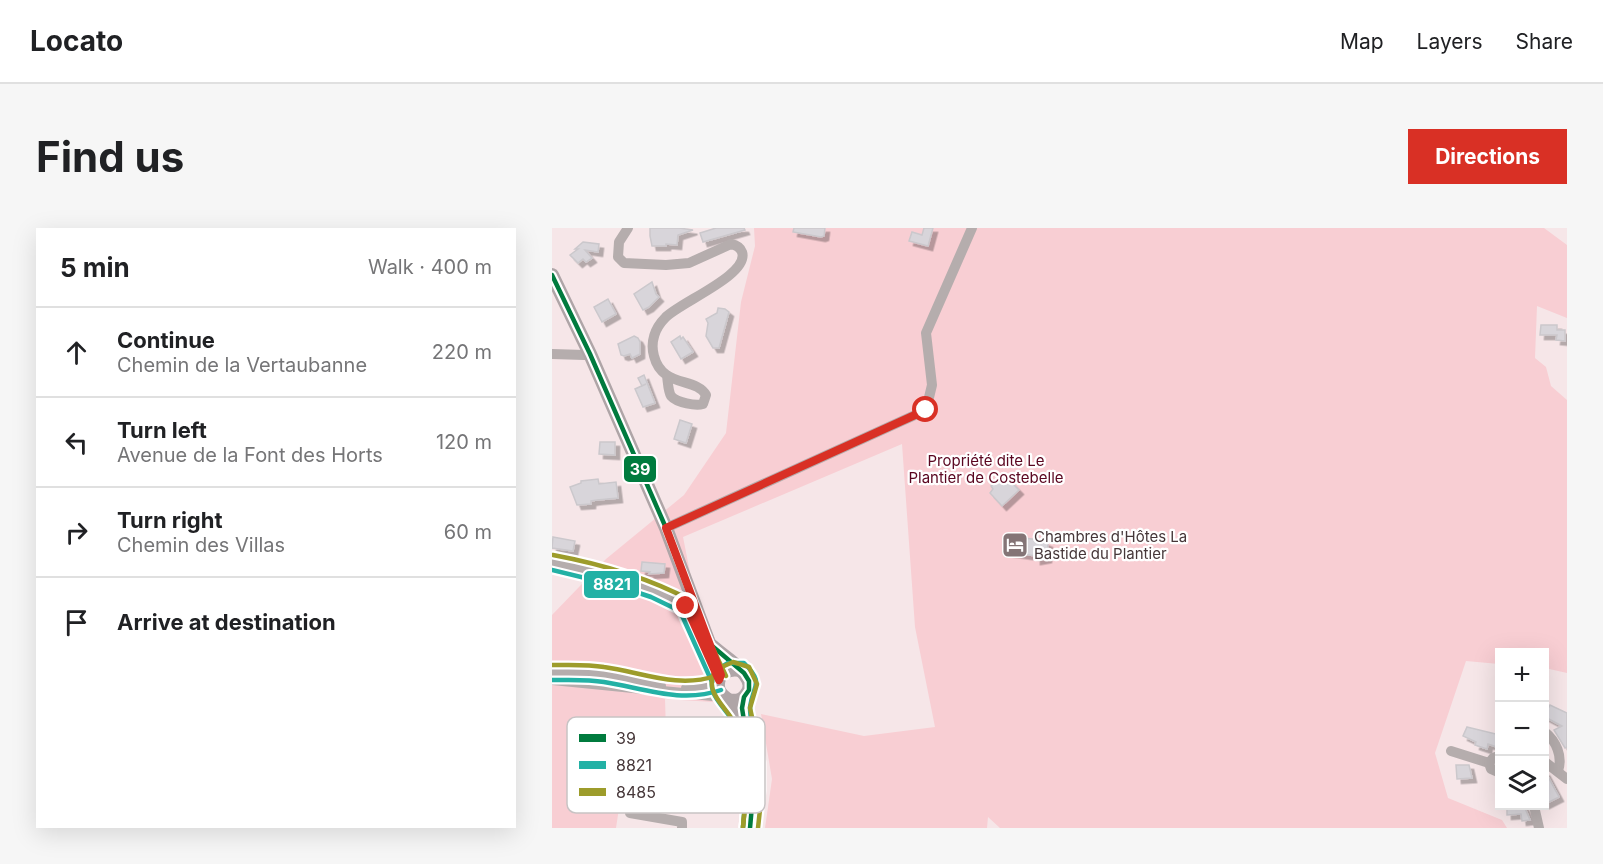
<!DOCTYPE html>
<meta charset="utf-8">
<style>
:root{--surface:#fff;--page:#f6f6f6;--text:#202124;--muted:#757577;--line:#e0e0e0;--accent:#d93025}
body{margin:0;font-family:Inter,sans-serif;background:var(--page);color:var(--text)}
.controls{position:absolute;right:18px;bottom:18px;display:grid;overflow:hidden;border-radius:0px;box-shadow:0 6px 24px #0002}
.controls button{width:54px;height:54px;display:grid;place-items:center;padding:0;border:0;border-bottom:2px solid var(--line);background:var(--surface);color:var(--text);font:30px sans-serif}
.stop{position:absolute;width:18px;height:18px;margin:-14px;border:4px solid #d93025;border-radius:50%;background:#fff}
.stop.end{background:#d93025;border-color:#fff;box-shadow:0 2px 6px #0008}
.list{margin:0;padding:0;list-style:none}
h2{display:flex;justify-content:space-between;align-items:center;height:78px;margin:0;padding:0 24px;font-size:26px}
h2 small{font-size:20px;font-weight:400;color:var(--muted)}
.list li{display:grid;grid-template-columns:39px 1fr auto;gap:18px;align-items:center;box-sizing:border-box;height:90px;padding:0 24px;border-top:2px solid var(--line)}
.list b{display:block;font-size:22px;white-space:nowrap}
.list p{margin:0;font-size:20px;white-space:nowrap;color:var(--muted)}
.list em{font-size:20px;font-style:normal;color:var(--muted)}
.icon{flex:none;width:33px;height:33px;fill:none;stroke:currentColor;stroke-width:2;stroke-linecap:round;stroke-linejoin:round}
.map{position:relative;flex:none;width:1015px;height:600px;overflow:hidden;border-radius:0px}
header{display:flex;align-items:center;gap:36px;box-sizing:border-box;height:84px;padding:0 30px;background:var(--surface);border-bottom:2px solid var(--line)}
header strong{font-size:28px}
nav{display:flex;gap:33px;margin-inline-start:auto;font-size:21px}
.intro{display:flex;align-items:center;justify-content:space-between;box-sizing:border-box;height:144px;padding:0 36px}
h1{margin:0;font-size:42px}
.button{padding:15px 27px;border-radius:0px;background:var(--accent);color:#fff;font-size:21px;font-weight:700}
main{display:flex;gap:36px;padding:0 36px}
aside{flex:1;background:var(--surface);border-radius:0px;box-shadow:0 6px 24px #0002}
.map>svg:first-child{display:block}
.green{fill:#f8ced3}
.building{fill:#d8d5da;stroke:#cbc8cc;stroke-width:1.5;filter:url(#shadow)}
.lines{fill:none;stroke-linecap:round;stroke-linejoin:round}
.minor{stroke:#b5adad;stroke-width:10}
.major{stroke:#afa5a7;stroke-width:14}
.bus-1-casing{stroke:#fff;stroke-width:9}
.bus-2-casing{stroke:#fff;stroke-width:9}
.bus-3-casing{stroke:#fff;stroke-width:9}
.bus-1{stroke:#007b3e;stroke-width:4.5}
.bus-2{stroke:#23b1a5;stroke-width:4.5}
.bus-3{stroke:#9d9c2b;stroke-width:4.5}
.route{stroke:#d93025;stroke-width:8}
.labels{text-anchor:middle;dominant-baseline:central;stroke-width:4.5;stroke-linejoin:round;paint-order:stroke}
.park-label{font-size:15px;fill:#5a0620;stroke:#fff}
.poi-label{font-size:15px;fill:#463739;stroke:#fff;text-anchor:start}
.key{fill:#fff;stroke:#c8c3c4;stroke-width:1.5}
.key-label{font-size:16px;fill:#463739}
.line-badge{stroke:#fff;stroke-width:2}
.badge-label{font-size:16px;text-anchor:middle;font-weight:bold;fill:#fff}
</style>
<header>
<strong>Locato</strong>
<nav><a>Map</a><a>Layers</a><a>Share</a></nav>
</header>
<div class="intro"><h1>Find us</h1><a class="button">Directions</a></div>
<main>
<aside>
<h2>5 min<small>Walk · 400 m</small></h2>
<ul class="list">
<li><svg class="icon" aria-label="ahead" viewBox="0 0 24 24"><path d="M12 20V5M6 11l6-6 6 6"/></svg><div><b>Continue</b><p>Chemin de la Vertaubanne</p></div><em>220 m</em></li>
<li><svg class="icon" aria-label="left" viewBox="0 0 24 24"><path d="M17 20v-9H6M10 6l-5 5 5 5"/></svg><div><b>Turn left</b><p>Avenue de la Font des Horts</p></div><em>120 m</em></li>
<li><svg class="icon" aria-label="right" viewBox="0 0 24 24"><path d="M7 20v-9h11M14 6l5 5-5 5"/></svg><div><b>Turn right</b><p>Chemin des Villas</p></div><em>60 m</em></li>
<li><svg class="icon" aria-label="arrive" viewBox="0 0 24 24"><path d="M6 21V4h12l-3 4 3 4H6"/></svg><div><b>Arrive at destination</b></div></li>
</ul>
</aside>
<div class="map">
<svg width="1015" height="600" viewBox="0 0 1015 600">
<defs>
<filter id="shadow"><feDropShadow dx="4.5" dy="4.5" stdDeviation="0" flood-color="#0004"/></filter>
</defs>
<rect width="100%" height="100%" fill="#f6e6e8"/>
<path class="green" d="M 202,0 L 992,0 L 1015,17 L 1015,90 L 985,78 L 983,130 L 994,139 L 999,158 L 1015,172 L 1015,445 L 993,440 L 993,424 L 948,424 L 947,436 L 914,433 L 883,525 L 896,570 L 950,592 L 955,600 L 448,600 L 436,589 L 435,600 L 213,600 L 220,551 L 209,486 L 312,508 L 383,499 L 363,399 L 350,216 L 131,309 L 160,455 L 169,477 L 161,474 L 113,471 L 115,536 L 75,528 L 64,600 L 0,600 L 0,387 L 54,331 L 132,267 L 174,205 L 189,74 L 203,18 Z"/>
<g class="building">
<path d="M 98,0 L 127,0 L 141,2 L 126,7 L 125,17 L 114,16 L 114,18 L 100,18 L 98,8 Z"/>
<path d="M 164,0 L 192,0 L 193,2 L 151,14 L 148,5 Z"/>
<path d="M 242,0 L 273,0 L 272,8 L 269,9 L 241,4 Z"/>
<path d="M 372,0 L 381,0 L 376,18 L 357,13 L 360,4 L 370,7 Z"/>
<path d="M 31,14 L 47,16 L 46,24 L 33,22 L 40,30 L 34,34 L 31,31 L 26,35 L 18,27 L 26,21 L 23,21 Z"/>
<path d="M 100,54 L 104,66 L 107,69 L 97,79 L 91,82 L 82,66 Z"/>
<path d="M 56,71 L 64,86 L 50,94 L 42,79 Z"/>
<path d="M 166,80 L 173,81 L 177,84 L 167,120 L 161,120 L 154,108 L 156,95 L 154,91 L 165,85 Z"/>
<path d="M 989,97 L 1005,97 L 1005,102 L 1013,102 L 1013,113 L 1004,112 L 1005,107 L 988,107 Z"/>
<path d="M 82,108 L 86,110 L 88,114 L 88,126 L 80,130 L 78,126 L 72,128 L 69,127 L 66,116 Z"/>
<path d="M 128,108 L 129,111 L 131,109 L 141,124 L 129,131 L 119,114 Z"/>
<path d="M 92,147 L 103,175 L 91,179 L 83,161 L 94,156 L 90,158 L 86,150 Z"/>
<path d="M 128,192 L 140,196 L 134,215 L 122,211 Z"/>
<path d="M 48,214 L 63,214 L 63,227 L 47,226 Z"/>
<path d="M 454,249 L 467,262 L 450,278 L 438,265 L 441,261 L 439,258 L 448,250 L 450,253 Z"/>
<path d="M 46,251 L 47,256 L 64,254 L 66,270 L 45,272 L 39,273 L 39,276 L 25,277 L 18,259 L 29,255 L 29,253 Z"/>
<path d="M 455,308 L 488,312 L 496,315 L 495,330 L 484,332 L 484,328 L 454,324 Z"/>
<path d="M 1,309 L 23,313 L 21,323 L 0,320 Z"/>
<path d="M 90,334 L 113,336 L 112,345 L 97,346 L 98,344 L 89,343 Z"/>
<path d="M 993,477 L 997,479 L 998,477 L 1015,485 L 1015,519 L 1013,520 L 1002,502 L 1010,498 L 993,489 Z"/>
<path d="M 915,499 L 948,507 L 945,519 L 936,516 L 935,521 L 923,517 L 924,514 L 911,508 Z"/>
<path d="M 904,537 L 917,537 L 920,550 L 905,551 Z"/>
<path d="M 993,543 L 1007,569 L 993,576 Z"/>
<path d="M 955,578 L 972,578 L 978,592 L 970,593 L 969,586 L 955,587 Z"/>
</g>
<g class="lines">
<g class="minor">
<path d="M 76,0 L 67,14 L 66,29 L 72,35 L 114,37 L 137,35 L 179,16 C 184,17 188,19 190,24 C 198,47 126,75 113,90 C 103,100 98,114 102,128 C 110,160 144,149 154,167 L 151,176 C 144,178 125,175 119,168 C 116,163 116,154 115,148"/>
<path d="M 0,126 L 32,127 L 38,126"/>
<path d="M 114,300 L 374,182 L 380,157 L 374,105 L 420,0"/>
<path d="M 0,334 C 46,343 92,354 134,378 L 156,429"/>
<path d="M 0,444 L 52,446 L 109,458"/>
<path d="M 0,452 L 171,469"/>
<path d="M 134,460 L 158,458 L 166,455"/>
<path d="M 993,504 C 1004,513 1011,528 1006,543"/>
<path d="M 899,523 L 937,535"/>
<path d="M 948,527 L 941,530 L 937,535 L 939,541 L 948,545"/>
<path d="M 993,534 L 1015,551"/>
<path d="M 982,578 L 987,600"/>
<path d="M 78,585 L 130,594 L 130,600"/>
</g>
<g class="major">
<path d="M 0,47 L 38,126 L 114,300 L 169,447"/>
<path d="M 160,418 C 171,429 211,450 193,468 C 188,474 182,473 175,472"/>
<path d="M 188,442 C 178,440 165,444 166,458 C 166,467 174,469 179,475 C 187,484 193,498 197,508 C 209,535 201,572 198,600"/>
</g>
<defs>
<path id="bus-1" d="M 0,47 L 38,126 L 114,300 L 159,417 L 192,445 L 197,453 L 197,462 L 192,469 L 190,480 L 193,499 L 201,525 L 203,544 L 198,600"/>
<g id="bus-2">
<path d="M 0,342 L 66,358 L 99,369 L 128,383 L 160,454"/>
<path d="M 0,452 C 17,452 35,451 52,454 C 91,460 129,476 169,462"/>
<path d="M 191,599 C 194,565 198,531 184,499 C 175,478 151,468 163,443 L 176,435 L 192,435 C 213,456 201,456 198,479 C 198,485 199,492 200,498"/>
</g>
<g id="bus-3">
<path d="M 1,327 C 49,336 95,349 138,372 L 174,448"/>
<path d="M 0,437 C 17,437 35,436 52,439 C 89,444 126,461 163,448"/>
<path d="M 191,599 C 194,565 199,531 184,498 C 175,478 151,466 163,442 L 181,434 L 197,439 L 205,456 L 198,480 L 210,534 L 210,563 L 206,600"/>
<path d="M 191,599 L 195,557 L 194,523"/>
</g>
</defs>
<use href="#bus-1" class="bus-1-casing"/>
<use href="#bus-2" class="bus-2-casing"/>
<use href="#bus-3" class="bus-3-casing"/>
<use href="#bus-1" class="bus-1"/>
<use href="#bus-2" class="bus-2"/>
<use href="#bus-3" class="bus-3"/>
</g>
<g class="lines">
<path class="route" d="M 134,378 L 167,452 L 169,447 L 167,441 L 114,300 L 374,182"/>
</g>
<defs>
<symbol id="hotel-square" viewBox="-11 -11 22 22"><rect x="-9" y="-9" width="18" height="18" rx="4" fill="#847476" stroke="#fff"/><path d="M-6-4.5h1.5V1H6V5H4.5V3h-9V5H-6ZM-4 0a1.8 1.8 0 1 1 3.6 0ZM.5 0V-2.5h3Q6-2.5 6 0Z" fill="#fff"/></symbol>
</defs>
<g fill-rule="evenodd">
<use href="#hotel-square" x="448" y="302" width="30" height="30"/>
</g>
<g class="labels">
<g class="park-label">
<text x="434" y="232">Propriété dite Le<tspan x="434" dy="17">Plantier de Costebelle</tspan></text>
</g>
<g class="poi-label">
<text x="482" y="308">Chambres d'Hôtes La<tspan x="482" dy="17">Bastide du Plantier</tspan></text>
</g>
</g>
<rect x="15" y="489" width="198" height="96" rx="9" class="key"/>
<rect x="27" y="506" width="27" height="8" fill="#007b3e"/>
<rect x="27" y="533" width="27" height="8" fill="#23b1a5"/>
<rect x="27" y="560" width="27" height="8" fill="#9d9c2b"/>
<g class="key-label">
<text x="64" y="516">39</text>
<text x="64" y="543">8821</text>
<text x="64" y="570">8485</text>
</g>
<g class="line-badge">
<rect x="71" y="227" width="34" height="28" rx="6" fill="#007b3e"/>
<rect x="31" y="342" width="57" height="29" rx="6" fill="#23b1a5"/>
</g>
<g class="badge-label">
<text x="88" y="247">39</text>
<text x="60" y="362">8821</text>
</g>
</svg>
<div class="controls">
<button>+</button>
<button>−</button>
<button><svg class="icon" aria-label="layers" viewBox="0 0 24 24"><path d="M12 4l9 5-9 5-9-5zM3 14l9 5 9-5"/></svg></button>
</div>
<div class="stop" style="left:374px;top:182px"></div>
<div class="stop end" style="left:134px;top:378px"></div>
</div>
</main>
